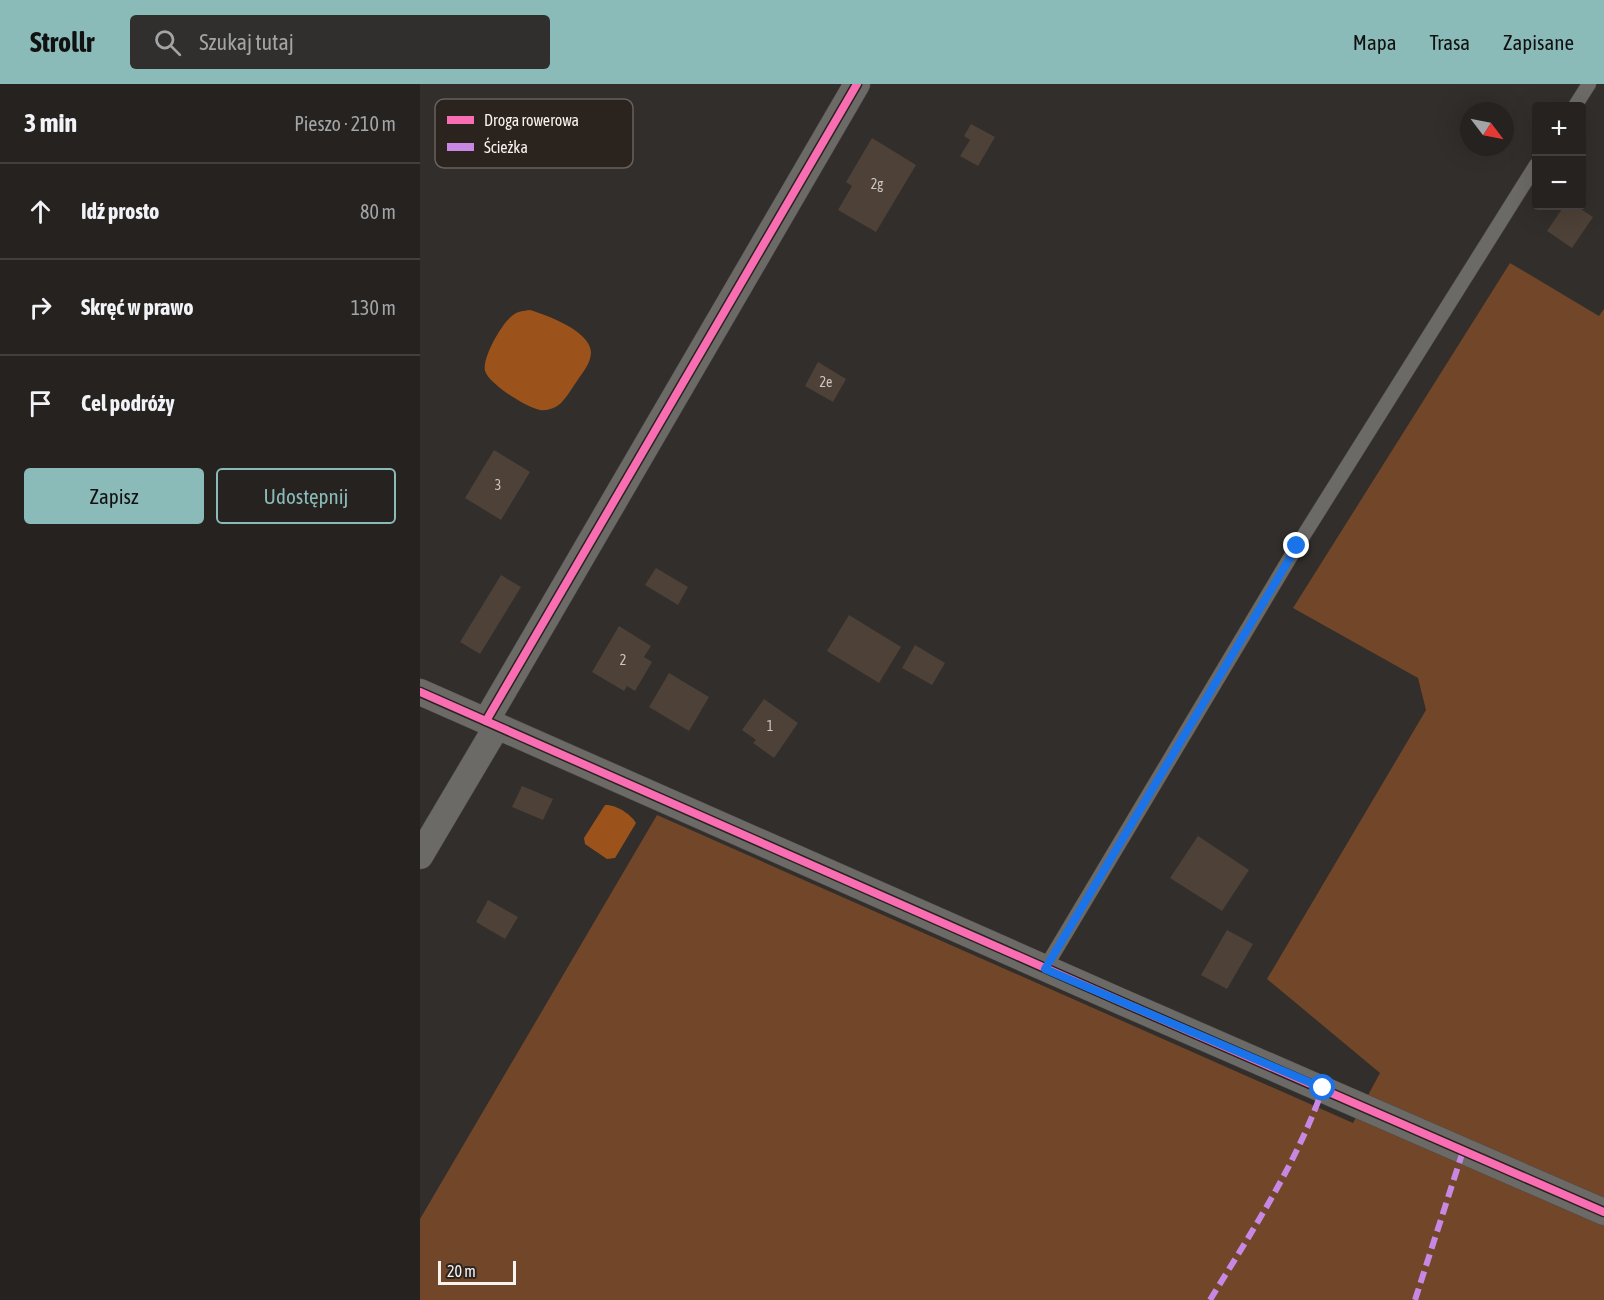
<!DOCTYPE html>
<html lang="pl">
<meta charset="utf-8">
<style>
:root{--surface:#252220;--page:#312f2d;--text:#f1f3f6;--muted:#a3a4a5;--line:#423f3e;--accent:#8bbbb9}
body{margin:0;font-family:"Asap Condensed",sans-serif;background:var(--page);color:var(--text)}
.controls{position:absolute;right:18px;top:18px;display:grid;overflow:hidden;border-radius:6px;box-shadow:0 6px 24px #0002}
.controls button{width:54px;height:54px;display:grid;place-items:center;padding:0;border:0;border-bottom:2px solid var(--line);background:var(--surface);color:var(--text);font:30px sans-serif}
.compass{position:absolute;left:1040px;top:18px;width:54px;height:54px;border-radius:50%;background:var(--surface);box-shadow:0 6px 24px #0002;rotate:122deg}
.scale{position:absolute;left:18px;bottom:15px;width:78px;box-sizing:border-box;padding-left:6px;border:3px solid #f8f3f0;border-top:0;font-size:16px;line-height:21px;white-space:nowrap;color:#f8f3f0;-webkit-text-stroke:4px #2a231e;paint-order:stroke}
.stop{position:absolute;width:18px;height:18px;margin:-14px;border:4px solid #1a73e8;border-radius:50%;background:#fff}
.stop.end{background:#1a73e8;border-color:#fff;box-shadow:0 2px 6px #0008}
.list{margin:0;padding:0;list-style:none}
h2{display:flex;justify-content:space-between;align-items:center;height:78px;margin:0;padding:0 24px;font-size:26px}
h2 small{font-size:20px;font-weight:400;color:var(--muted)}
.list li{display:grid;grid-template-columns:39px 1fr auto;gap:18px;align-items:center;box-sizing:border-box;height:96px;padding:0 24px;border-top:2px solid var(--line)}
.list b{display:block;font-size:22px;white-space:nowrap}
.list em{font-size:20px;font-style:normal;color:var(--muted)}
.actions{display:flex;gap:12px;padding:18px 24px}
.actions a{flex:1;padding:14px 0;border:2px solid var(--accent);border-radius:6px;text-align:center;font-size:21px;color:var(--accent)}
.actions .main{background:var(--accent);color:#111}
.icon{flex:none;width:33px;height:33px;fill:none;stroke:currentColor;stroke-width:2;stroke-linecap:round;stroke-linejoin:round}
.map{position:relative;flex:none;width:1184px;height:1216px;overflow:hidden}
header{display:flex;align-items:center;gap:36px;box-sizing:border-box;height:84px;padding:0 30px;background:var(--accent);color:#111}
header strong{font-size:28px}
nav{display:flex;gap:33px;margin-inline-start:auto;font-size:21px}
.search{width:420px;height:54px;background:var(--page);display:flex;align-items:center;gap:15px;box-sizing:border-box;padding:0 21px;border-radius:6px;color:var(--muted);font-size:22px}
main{display:flex}
aside{flex:1;background:var(--surface)}
.map>svg:first-child{display:block}
.green{fill:#724629}
.water{fill:#9b531b}
.building{fill:#4e4137}
.lines{fill:none;stroke-linecap:round;stroke-linejoin:round}
.lane-casing{stroke:#4e4b49;stroke-width:15}
.street-casing{stroke:#4e4b49;stroke-width:27}
.lane{stroke:#6c6a67;stroke-width:14}
.street{stroke:#6c6a67;stroke-width:26}
.quiet{stroke:#c787e3;stroke-width:6;stroke-dasharray:12 6;stroke-linecap:butt}
.cycleway-casing{stroke:#2a231e;stroke-width:11}
.cycleway{stroke:#f96db3;stroke-width:8}
.route{stroke:#1a73e8;stroke-width:8}
.labels{text-anchor:middle;dominant-baseline:central;stroke-width:6;stroke-linejoin:round;paint-order:stroke}
.number-label{font-size:14px;fill:#cec6c2}
.key{fill:#2a231e;stroke:#68615d;stroke-width:1.5}
.key-label{font-size:16px;fill:#f8f3f0}
</style>
<header>
<strong>Strollr</strong>
<div class="search"><svg class="icon" aria-label="search" viewBox="0 0 24 24"><circle cx="10" cy="10" r="6"/><path d="M15 15l6 6"/></svg>Szukaj tutaj</div>
<nav><a>Mapa</a><a>Trasa</a><a>Zapisane</a></nav>
</header>
<main>
<aside>
<h2>3 min<small>Pieszo · 210 m</small></h2>
<ul class="list">
<li><svg class="icon" aria-label="ahead" viewBox="0 0 24 24"><path d="M12 20V5M6 11l6-6 6 6"/></svg><div><b>Idź prosto</b></div><em>80 m</em></li>
<li><svg class="icon" aria-label="right" viewBox="0 0 24 24"><path d="M7 20v-9h11M14 6l5 5-5 5"/></svg><div><b>Skręć w prawo</b></div><em>130 m</em></li>
<li><svg class="icon" aria-label="arrive" viewBox="0 0 24 24"><path d="M6 21V4h12l-3 4 3 4H6"/></svg><div><b>Cel podróży</b></div></li>
</ul>
<div class="actions"><a class="main">Zapisz</a><a>Udostępnij</a></div>
</aside>
<div class="map">
<svg width="1184" height="1216" viewBox="0 0 1184 1216">
<rect width="100%" height="100%" fill="#312e2b"/>
<path class="green" d="M 1090,179 L 1179,232 L 1184,225 L 1184,1216 L 0,1216 L 0,1135 L 237,731 L 933,1039 L 960,989 L 847,895 L 1006,626 L 998,594 L 873,524 Z"/>
<g class="water">
<path d="M 110,226 C 127,231 170,247 171,268 C 171,279 163,288 157,297 C 152,304 147,313 141,319 C 136,324 127,327 120,326 C 107,324 69,300 65,287 C 62,274 82,239 93,231 C 98,227 103,227 110,226 Z"/>
<path d="M 185,721 C 195,720 211,730 216,739 L 195,774 L 187,775 L 165,760 L 164,754 Z"/>
</g>
<g class="building">
<path d="M 551,40 L 575,53 L 558,82 L 540,72 L 550,56 L 544,52 Z"/>
<path d="M 452,54 L 496,81 L 456,148 L 418,126 L 432,102 L 426,98 Z"/>
<path d="M 1144,122 L 1156,122 L 1173,133 L 1152,164 L 1127,147 Z"/>
<path d="M 398,278 L 426,295 L 413,318 L 385,302 Z"/>
<path d="M 74,366 L 110,388 L 81,436 L 45,414 Z"/>
<path d="M 236,484 L 268,503 L 258,521 L 225,501 Z"/>
<path d="M 81,491 L 101,503 L 60,570 L 40,558 Z"/>
<path d="M 429,531 L 481,563 L 459,599 L 407,567 Z"/>
<path d="M 199,542 L 231,562 L 224,573 L 232,578 L 215,607 L 207,602 L 204,607 L 172,588 Z"/>
<path d="M 495,561 L 525,579 L 512,601 L 482,584 Z"/>
<path d="M 249,589 L 289,613 L 269,647 L 229,623 Z"/>
<path d="M 344,615 L 378,639 L 354,674 L 333,659 L 336,656 L 322,646 Z"/>
<path d="M 102,702 L 133,715 L 123,736 L 92,723 Z"/>
<path d="M 778,752 L 829,786 L 802,827 L 750,794 Z"/>
<path d="M 68,816 L 98,833 L 85,855 L 56,838 Z"/>
<path d="M 807,846 L 833,860 L 807,905 L 781,891 Z"/>
</g>
<g class="lines">
<defs>
<g id="lane">
<path d="M 1155,22 L 1169,0"/>
<path d="M 625,884 L 877,462 L 1116,81"/>
</g>
<g id="street">
<path d="M 0,608 L 702,918 L 1184,1128"/>
<path d="M 66,637 L 437,0"/>
<path d="M 0,772 L 77,642"/>
</g>
</defs>
<use href="#lane" class="lane-casing"/>
<use href="#street" class="street-casing"/>
<use href="#lane" class="lane"/>
<use href="#street" class="street"/>
<g class="quiet">
<path d="M 790,1216 C 832,1147 876,1081 903,1004"/>
<path d="M 995,1216 L 1043,1067"/>
</g>
<defs>
<g id="cycleway">
<path d="M 0,608 L 702,918 L 1184,1128"/>
<path d="M 66,637 L 437,0"/>
</g>
</defs>
<use href="#cycleway" class="cycleway-casing"/>
<use href="#cycleway" class="cycleway"/>
</g>
<g class="lines">
<path class="route" d="M 877,462 L 625,885 L 903,1004"/>
</g>
<g class="labels">
<g class="number-label">
<text x="457" y="100">2g</text>
<text x="406" y="298">2e</text>
<text x="78" y="401">3</text>
<text x="203" y="576">2</text>
<text x="350" y="642">1</text>
</g>
</g>
<rect x="15" y="15" width="198" height="69" rx="9" class="key"/>
<rect x="27" y="32" width="27" height="8" fill="#f96db3"/>
<rect x="27" y="59" width="27" height="8" fill="#c787e3"/>
<g class="key-label">
<text x="64" y="42">Droga rowerowa</text>
<text x="64" y="69">Ścieżka</text>
</g>
</svg>
<div class="controls">
<button>+</button>
<button>−</button>
</div>
<svg class="compass" viewBox="-18 -18 36 36"><path d="M0-13l5 13h-10z" fill="#e53935"/><path d="M0 13l5-13h-10z" fill="#a3a4a5"/></svg>
<div class="scale">20 m</div>
<div class="stop" style="left:903px;top:1004px"></div>
<div class="stop end" style="left:877px;top:462px"></div>
</div>
</main>
